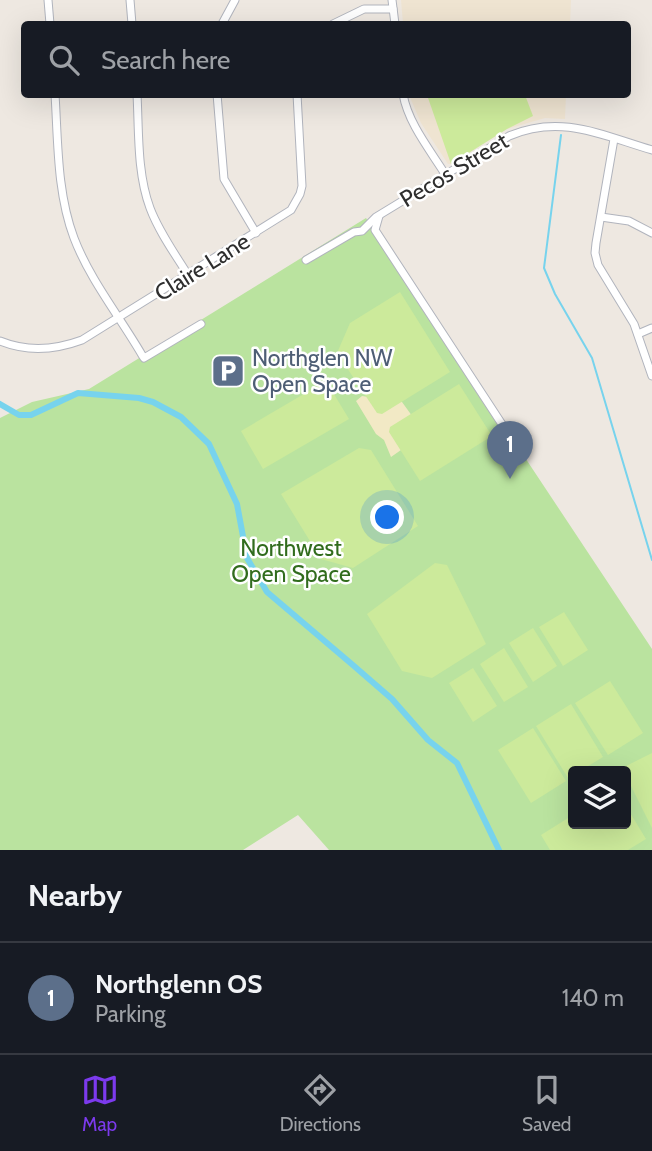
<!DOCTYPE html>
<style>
:root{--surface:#171b24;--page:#242831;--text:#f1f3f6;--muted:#9ea1a6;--line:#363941;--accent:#7c3aed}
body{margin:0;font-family:Cabin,sans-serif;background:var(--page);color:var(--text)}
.controls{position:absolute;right:21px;bottom:21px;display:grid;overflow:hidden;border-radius:7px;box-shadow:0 7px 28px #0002}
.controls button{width:63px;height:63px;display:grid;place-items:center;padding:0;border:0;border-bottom:2px solid var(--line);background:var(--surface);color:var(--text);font:35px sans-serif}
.you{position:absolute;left:388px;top:518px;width:24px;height:24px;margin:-18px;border:5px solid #fff;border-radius:50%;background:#1a73e8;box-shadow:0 0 0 10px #1a73e833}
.badge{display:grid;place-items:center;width:46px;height:46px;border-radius:50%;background:var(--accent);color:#fff;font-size:23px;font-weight:700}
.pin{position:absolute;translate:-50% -58px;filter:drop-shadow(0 2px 4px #0008)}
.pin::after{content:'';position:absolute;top:37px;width:24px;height:21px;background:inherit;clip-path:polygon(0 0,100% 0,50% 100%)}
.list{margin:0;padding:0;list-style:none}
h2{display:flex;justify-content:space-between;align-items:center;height:91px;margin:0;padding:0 28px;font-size:30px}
h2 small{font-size:23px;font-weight:400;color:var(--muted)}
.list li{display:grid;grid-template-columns:46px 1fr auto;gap:21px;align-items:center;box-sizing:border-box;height:112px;padding:0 28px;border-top:2px solid var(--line)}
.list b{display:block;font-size:26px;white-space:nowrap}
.list p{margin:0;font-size:23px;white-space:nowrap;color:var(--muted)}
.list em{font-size:23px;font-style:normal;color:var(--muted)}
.icon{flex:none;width:38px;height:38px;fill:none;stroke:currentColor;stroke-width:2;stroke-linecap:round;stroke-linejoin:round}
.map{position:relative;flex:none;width:652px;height:850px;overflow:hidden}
.search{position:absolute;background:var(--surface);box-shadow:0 7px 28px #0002;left:21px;right:21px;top:21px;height:77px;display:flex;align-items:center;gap:18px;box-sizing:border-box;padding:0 24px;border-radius:7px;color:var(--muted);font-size:26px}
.sheet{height:203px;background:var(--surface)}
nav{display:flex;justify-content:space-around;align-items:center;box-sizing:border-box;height:98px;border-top:2px solid var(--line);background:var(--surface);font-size:19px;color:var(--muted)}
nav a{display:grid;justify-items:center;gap:4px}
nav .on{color:var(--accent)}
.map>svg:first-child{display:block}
.education{fill:#efe4d1}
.green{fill:#bae39f;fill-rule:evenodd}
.sand{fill:#f2e9c5}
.pitch{fill:#ccea9b}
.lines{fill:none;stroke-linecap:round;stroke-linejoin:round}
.stream{stroke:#77d3ed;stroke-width:2}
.canal{stroke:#77d3ed;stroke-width:6}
.minor-casing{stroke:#b1b4bd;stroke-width:9}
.minor{stroke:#fff;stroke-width:7}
.labels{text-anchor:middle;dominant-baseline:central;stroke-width:5;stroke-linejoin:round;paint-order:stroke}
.street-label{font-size:23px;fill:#2e2e2e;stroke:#fff}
.service-label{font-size:23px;fill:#4e5e75;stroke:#fff;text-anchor:start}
.park-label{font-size:23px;fill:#316c1d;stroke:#fff}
</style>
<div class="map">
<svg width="652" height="850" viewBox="0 0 652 850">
<rect width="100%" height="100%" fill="#eee8e1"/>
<g class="education">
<path d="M 401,0 L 571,0 L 570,24 L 403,24 Z"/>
<path d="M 409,95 L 566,95 L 565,119 L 545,118 L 507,129 L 451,164 L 448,164 L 421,123 Z"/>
</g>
<path class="green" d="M 366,218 L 652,649 L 652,850 L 329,850 L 298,815 L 243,850 L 0,850 L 0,418 L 32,402 L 89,389 ZM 573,771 L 626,771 L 626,824 L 573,824 Z"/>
<path class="sand" d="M 362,396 L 402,402 L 415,420 L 410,450 L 401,450 L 391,457 L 384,440 L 376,434 L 356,401 Z"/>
<g class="pitch">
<path d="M 427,95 L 525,95 L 533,116 L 507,129 L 451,164 Z"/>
<path d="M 400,292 L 450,372 L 382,414 L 377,413 L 337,353 L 350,323 Z"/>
<path d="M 326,381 L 349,419 L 263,469 L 241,431 Z"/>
<path d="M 459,384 L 492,436 L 420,481 L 389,432 L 390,427 Z"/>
<path d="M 359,448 L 371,450 L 418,526 L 353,568 L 321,559 L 281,494 Z"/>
<path d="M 435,563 L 447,565 L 486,644 L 432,678 L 402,671 L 367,614 Z"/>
<path d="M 564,612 L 588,650 L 563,666 L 539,627 Z"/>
<path d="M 533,628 L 557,666 L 533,682 L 509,643 Z"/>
<path d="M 504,648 L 528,687 L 504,702 L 480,664 Z"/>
<path d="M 473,668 L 497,706 L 473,722 L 449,683 Z"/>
<path d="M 610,681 L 643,733 L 608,755 L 575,703 Z"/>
<path d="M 571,704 L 603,757 L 580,771 L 573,771 L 573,775 L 568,778 L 536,726 Z"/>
<path d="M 533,728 L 566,781 L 531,803 L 498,750 Z"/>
<path d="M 652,753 L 652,828 L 622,768 Z"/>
<path d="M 626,806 L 646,839 L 628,850 L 550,850 L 541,835 L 573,815 L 573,824 L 626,824 Z"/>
</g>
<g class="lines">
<path class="stream" d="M 561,135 L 544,268 L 555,294 L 592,358 L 652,560"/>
<path class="canal" d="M 0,404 L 19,415 L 31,415 L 78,393 L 139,398 L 153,402 L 181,417 L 209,444 L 237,504 L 247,558 L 267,592 L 354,666 L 392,699 L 428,740 L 457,763 L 499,850"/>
<defs>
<g id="minor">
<path d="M 48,0 L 50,24"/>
<path d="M 130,0 L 132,24"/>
<path d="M 392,0 L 395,24"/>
<path d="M 222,24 L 235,0"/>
<path d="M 333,24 L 364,9 L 393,9"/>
<path d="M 55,94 C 58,142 57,193 74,238 C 90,280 120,317 142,355 L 144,358 L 201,324"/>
<path d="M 137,94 C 139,132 137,173 150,208 C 159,232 175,254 188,275"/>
<path d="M 217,94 L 224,179 L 256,233"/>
<path d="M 403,94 C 408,123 430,150 445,174"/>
<path d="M 614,139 L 596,243 L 595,253 L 598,265 L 634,324 L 652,376"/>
<path d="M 379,216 L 375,230 L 511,438"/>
<path d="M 601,217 L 629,221 L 652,233"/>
<path d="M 306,260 L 354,232 L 362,231 L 376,217 L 509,136 C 561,114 601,135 652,150"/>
<path d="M 638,334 L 652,328"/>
<path d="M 0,341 C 27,352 55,350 82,340 L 291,210 L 300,194 L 302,186 L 297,94"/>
</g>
</defs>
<use href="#minor" class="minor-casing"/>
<use href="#minor" class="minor"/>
</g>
<defs>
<symbol id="parking-square" viewBox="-11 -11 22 22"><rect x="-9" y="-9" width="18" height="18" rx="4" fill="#5c6f8a" stroke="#fff"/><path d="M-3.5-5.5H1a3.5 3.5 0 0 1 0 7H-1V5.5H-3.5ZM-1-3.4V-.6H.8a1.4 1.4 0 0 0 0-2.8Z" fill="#fff"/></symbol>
</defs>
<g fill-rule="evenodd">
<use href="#parking-square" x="209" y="352" width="38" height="38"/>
</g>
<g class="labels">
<g class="street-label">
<text transform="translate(454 170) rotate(-31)">Pecos Street</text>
<text transform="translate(202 267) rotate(-32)">Claire Lane</text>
</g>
<g class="service-label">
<text x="252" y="358">Northglen NW<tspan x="252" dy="26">Open Space</tspan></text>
</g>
<g class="park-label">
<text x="291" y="548">Northwest<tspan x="291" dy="26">Open Space</tspan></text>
</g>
</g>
</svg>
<div class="controls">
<button><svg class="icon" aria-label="layers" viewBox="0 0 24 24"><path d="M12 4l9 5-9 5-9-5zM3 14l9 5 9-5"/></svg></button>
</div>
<div class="you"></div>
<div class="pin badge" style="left:510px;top:479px;background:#5c6f8a">1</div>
<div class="search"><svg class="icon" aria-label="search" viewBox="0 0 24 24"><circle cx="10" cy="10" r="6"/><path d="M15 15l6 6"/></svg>Search here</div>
</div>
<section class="sheet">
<h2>Nearby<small></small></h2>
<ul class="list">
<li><span class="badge" style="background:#5c6f8a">1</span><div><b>Northglenn OS</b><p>Parking</p></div><em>140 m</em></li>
</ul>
</section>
<nav>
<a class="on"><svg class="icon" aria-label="map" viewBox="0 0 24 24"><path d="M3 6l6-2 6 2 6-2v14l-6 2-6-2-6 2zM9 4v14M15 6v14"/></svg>Map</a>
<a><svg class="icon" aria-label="directions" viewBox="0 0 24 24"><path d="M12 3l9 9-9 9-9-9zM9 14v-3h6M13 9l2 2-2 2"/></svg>Directions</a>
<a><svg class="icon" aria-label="saved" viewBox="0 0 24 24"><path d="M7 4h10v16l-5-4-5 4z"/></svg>Saved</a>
</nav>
